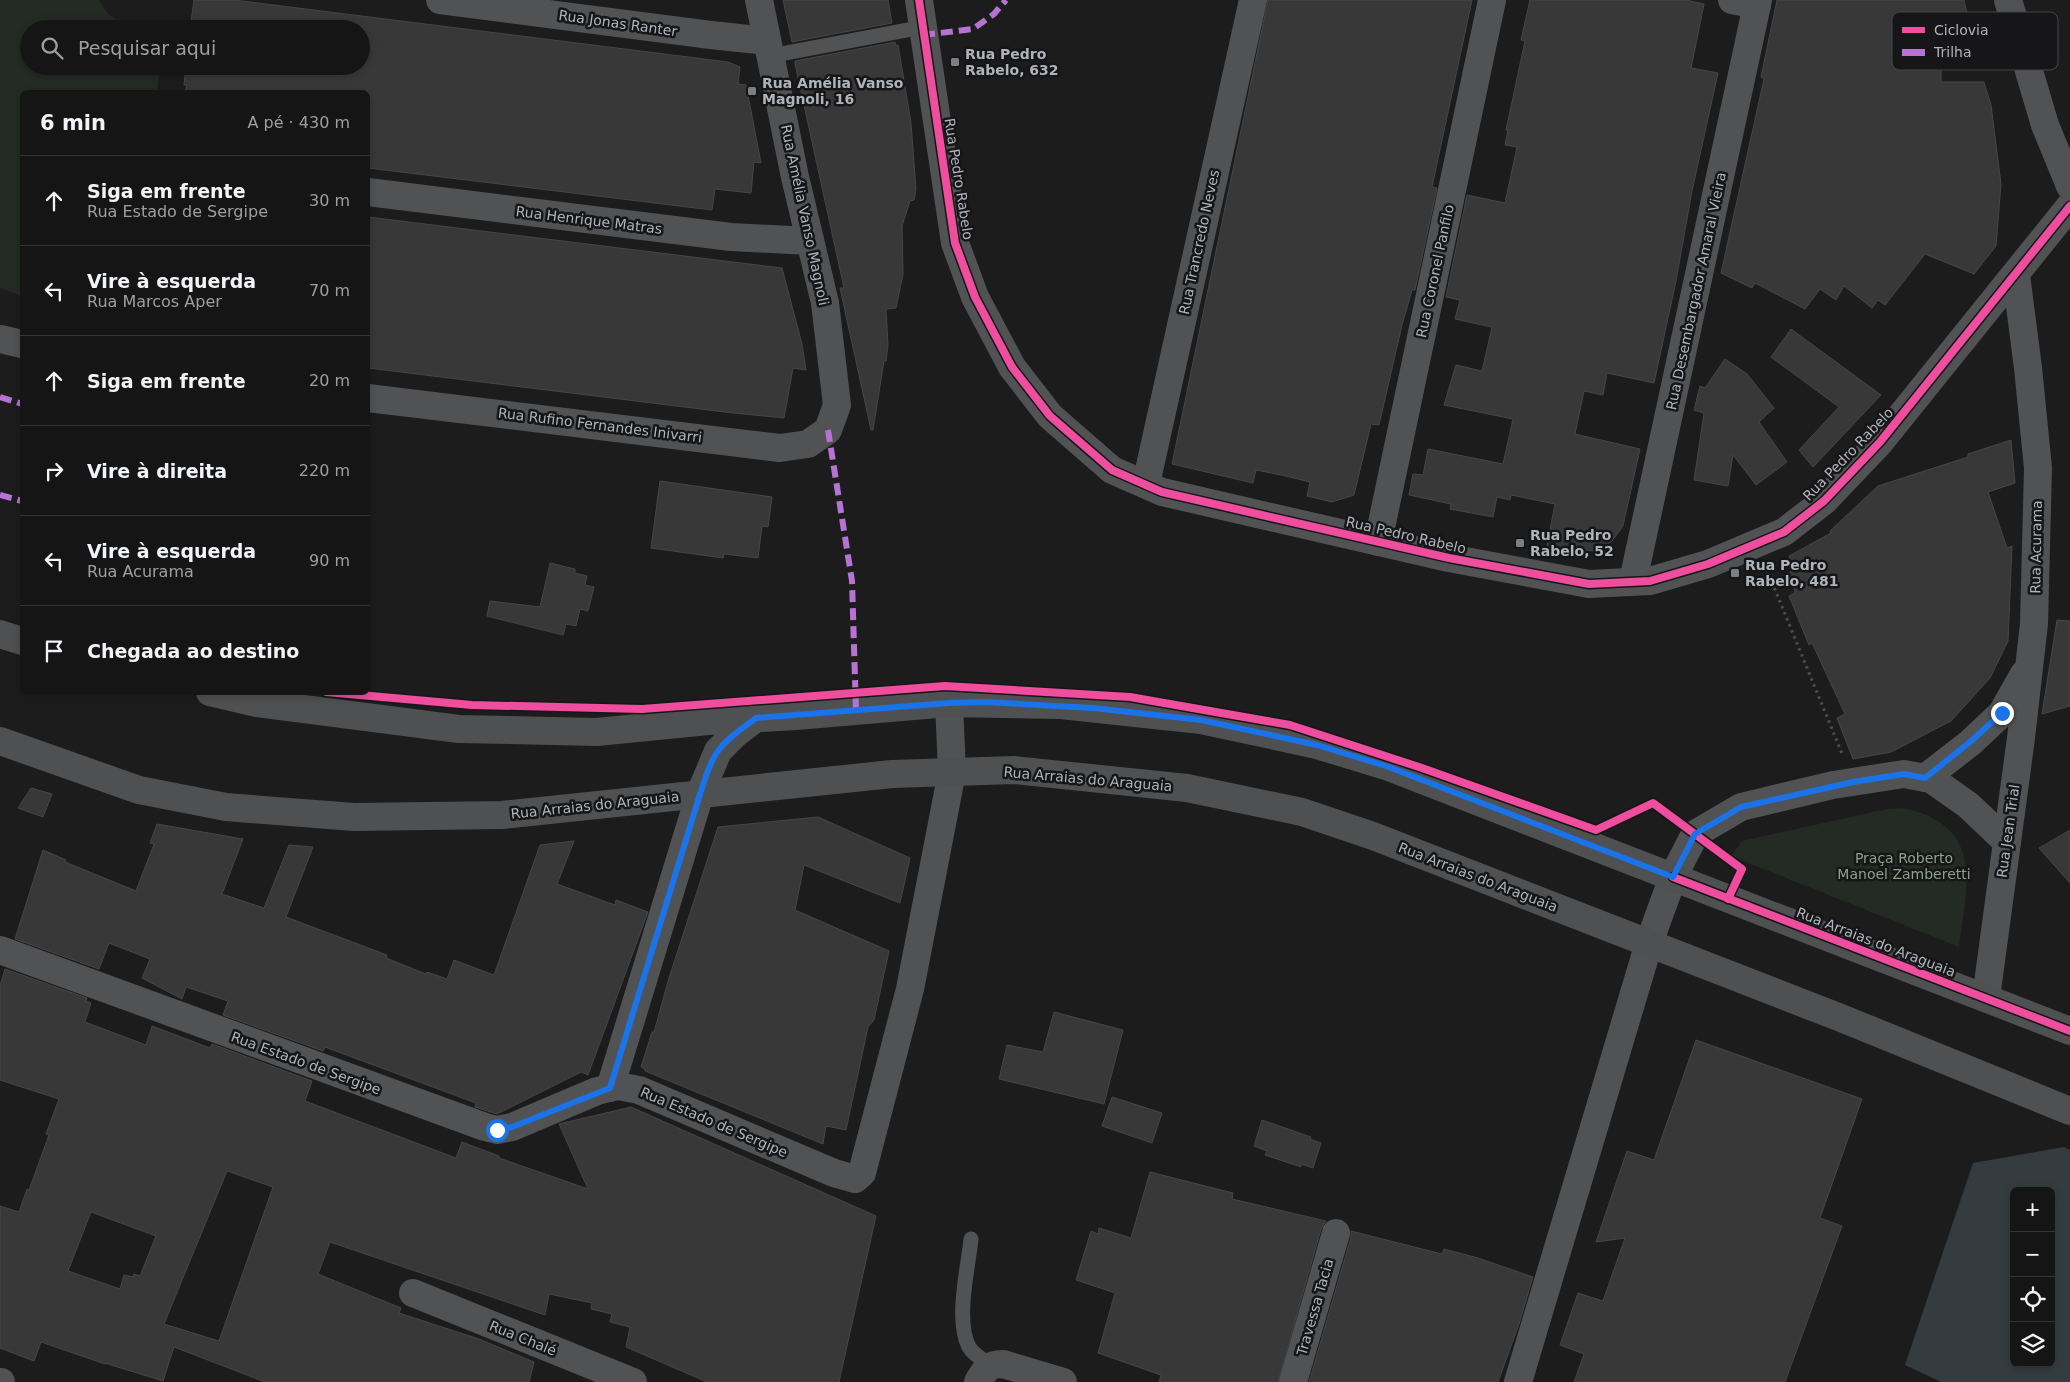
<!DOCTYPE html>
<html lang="pt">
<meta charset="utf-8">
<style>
:root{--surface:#151515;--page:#222;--text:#f1f3f6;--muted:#9d9fa0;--line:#343434}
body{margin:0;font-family:"DejaVu Sans",sans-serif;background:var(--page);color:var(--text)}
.controls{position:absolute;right:15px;bottom:15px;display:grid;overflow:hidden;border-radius:8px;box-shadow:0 2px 8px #0003}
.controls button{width:45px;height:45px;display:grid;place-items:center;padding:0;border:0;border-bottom:1px solid var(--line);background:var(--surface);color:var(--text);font:25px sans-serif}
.stop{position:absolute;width:15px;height:15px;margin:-11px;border:4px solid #1a73e8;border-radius:50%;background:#fff}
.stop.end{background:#1a73e8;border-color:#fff;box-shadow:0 1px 5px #0008}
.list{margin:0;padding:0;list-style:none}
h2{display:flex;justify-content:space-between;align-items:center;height:65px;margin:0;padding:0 20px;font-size:21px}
h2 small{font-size:16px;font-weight:400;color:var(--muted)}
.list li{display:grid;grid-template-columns:32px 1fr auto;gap:15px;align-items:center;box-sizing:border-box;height:90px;padding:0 20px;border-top:1px solid var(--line)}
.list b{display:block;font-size:19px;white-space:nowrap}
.list p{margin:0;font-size:16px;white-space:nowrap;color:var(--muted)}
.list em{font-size:16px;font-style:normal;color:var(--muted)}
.icon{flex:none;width:28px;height:28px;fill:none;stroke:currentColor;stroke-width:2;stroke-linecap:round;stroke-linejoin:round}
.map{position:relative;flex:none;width:2070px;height:1382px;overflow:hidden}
.search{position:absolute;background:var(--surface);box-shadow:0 2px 8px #0003;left:20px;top:20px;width:350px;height:55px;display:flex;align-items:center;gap:12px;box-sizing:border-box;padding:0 18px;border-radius:28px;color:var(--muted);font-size:19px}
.panel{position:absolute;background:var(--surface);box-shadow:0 2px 8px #0003;left:20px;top:90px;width:350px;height:605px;border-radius:8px}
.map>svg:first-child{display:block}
.green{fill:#242a24}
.water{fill:#343c40;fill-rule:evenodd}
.building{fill:#383839;stroke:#454648;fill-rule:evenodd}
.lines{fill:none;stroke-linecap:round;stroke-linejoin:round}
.path{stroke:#4c4d4f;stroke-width:3;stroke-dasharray:2.5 4;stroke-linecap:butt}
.service{stroke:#515254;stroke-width:15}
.minor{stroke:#515254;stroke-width:28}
.secondary{stroke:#4f5051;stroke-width:28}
.quiet{stroke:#b673d3;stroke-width:6;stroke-dasharray:12 6;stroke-linecap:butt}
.cycleway-casing{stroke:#161618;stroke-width:11}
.cycleway{stroke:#ef4d9e;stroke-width:8}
.route{stroke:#1a73e8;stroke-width:6}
.poi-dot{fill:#7c7f83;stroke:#161618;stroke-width:2}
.labels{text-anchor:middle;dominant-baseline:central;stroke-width:5;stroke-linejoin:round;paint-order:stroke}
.street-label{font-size:14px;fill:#afb4ba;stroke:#161618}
.poi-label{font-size:14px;font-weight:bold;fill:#afb4ba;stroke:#161618;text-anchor:start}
.park-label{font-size:14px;fill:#8aa389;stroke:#161618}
.key{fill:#161618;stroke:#444549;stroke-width:1}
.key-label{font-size:14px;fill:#afb4ba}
</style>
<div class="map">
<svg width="2070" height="1382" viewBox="0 0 2070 1382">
<rect width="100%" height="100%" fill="#1c1c1c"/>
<g class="green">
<path d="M 0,0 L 99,0 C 102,5 106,12 111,16 C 126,27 149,26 165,20 L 164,29 L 29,29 L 29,66 L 160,66 L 157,92 L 22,92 L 22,296 L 0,288 Z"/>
<path d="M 1904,808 C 1985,827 1967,883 1959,947 L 1731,856 L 1742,841 L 1887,809 Z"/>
</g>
<path class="water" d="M 2064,1147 L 2070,1150 L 2070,1382 L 1941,1382 L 1905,1365 L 1973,1163 ZM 2014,1191 L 2051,1191 L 2051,1363 L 2014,1363 Z"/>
<g class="building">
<path d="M 194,0 L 234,0 L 728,62 L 740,67 L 738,84 L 746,85 L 761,163 L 754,162 L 751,193 L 715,189 L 712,210 L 368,168 L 368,92 L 185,92 L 187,85 L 184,85 L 186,66 L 361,66 L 361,29 L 190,29 Z"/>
<path d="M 783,0 L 888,0 L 892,23 L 792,42 Z"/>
<path d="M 1268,0 L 1472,0 L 1432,187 L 1437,188 L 1415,290 L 1412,290 L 1402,325 L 1379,425 L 1371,424 L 1354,495 L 1332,502 L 1307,496 L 1310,482 L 1281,475 L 1256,470 L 1253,483 L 1172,464 Z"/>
<path d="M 1530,0 L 1686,0 L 1704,4 L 1691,68 L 1718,73 L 1692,191 L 1676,281 L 1654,383 L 1607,373 L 1603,395 L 1584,391 L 1575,434 L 1640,449 L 1623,526 L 1612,541 L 1599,551 L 1574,550 L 1547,546 L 1555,504 L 1511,495 L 1510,500 L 1497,497 L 1493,517 L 1450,509 L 1451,504 L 1409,495 L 1413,474 L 1423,475 L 1428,449 L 1503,464 L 1513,419 L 1444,405 L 1456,365 L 1482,371 L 1492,327 L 1455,319 L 1460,300 L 1446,297 L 1467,195 L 1505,203 L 1517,147 L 1505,145 L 1508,130 L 1506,130 L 1525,41 L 1521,40 Z"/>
<path d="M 1777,0 L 1964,0 L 1971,31 L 1941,31 L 1941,82 L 1984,82 L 1991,105 L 2001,184 L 1996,246 L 1974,274 L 1925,254 L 1885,305 L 1878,300 L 1872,308 L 1844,286 L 1836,300 L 1820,289 L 1805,309 L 1755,283 L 1752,288 L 1721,273 L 1764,79 L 1761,77 Z"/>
<path d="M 895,42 L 896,46 L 898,45 L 911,123 L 916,189 L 914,200 L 910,201 L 902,226 L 903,274 L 896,308 L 886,309 L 888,345 L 886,361 L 884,361 L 873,430 L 871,430 L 840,288 L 844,288 L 795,64 L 795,61 Z"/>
<path d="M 368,217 L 782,268 L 802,344 L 806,370 L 793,368 L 784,418 L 733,413 L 368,368 Z"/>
<path d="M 1791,329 L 1881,395 L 1813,467 L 1799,450 L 1839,407 L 1771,357 Z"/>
<path d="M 1725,359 L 1747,374 L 1774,408 L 1759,422 L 1787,462 L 1756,485 L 1733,455 L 1728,486 L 1694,480 L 1704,413 L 1694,410 L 1700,386 L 1705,388 Z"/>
<path d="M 2011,440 L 2015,483 L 1988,492 L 2007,548 L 2012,546 L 2008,641 L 1990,678 L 1951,721 L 1891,752 L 1853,759 L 1837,718 L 1845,714 L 1812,643 L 1809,645 L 1789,596 L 1795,593 L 1790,572 L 1792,571 L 1789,556 L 1831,533 L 1830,531 L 1878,486 L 1968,457 L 1968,454 Z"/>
<path d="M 660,481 L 772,497 L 768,527 L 762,526 L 758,558 L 724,554 L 723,558 L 651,548 Z"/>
<path d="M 550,563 L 575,569 L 575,573 L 587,576 L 585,585 L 594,587 L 588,611 L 580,609 L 576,626 L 566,624 L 563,635 L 487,616 L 490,601 L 540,607 Z"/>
<path d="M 2057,620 L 2070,621 L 2070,706 L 2042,714 Z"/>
<path d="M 31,788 L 52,794 L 43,817 L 18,808 Z"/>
<path d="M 818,817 L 910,858 L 900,903 L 804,865 L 795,910 L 889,951 L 874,1020 L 868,1027 L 846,1130 L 826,1126 L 823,1144 L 645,1071 L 645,1069 L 641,1067 L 652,1032 L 654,1032 L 669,978 L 718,827 Z"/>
<path d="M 157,824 L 243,839 L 222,894 L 264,908 L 289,845 L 313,847 L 286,917 L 387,955 L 386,958 L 426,974 L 427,972 L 447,979 L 454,960 L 494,975 L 540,845 L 574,841 L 557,884 L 615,905 L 616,900 L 648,912 L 588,1075 L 581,1072 L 497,1114 L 475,1107 L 476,1103 L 325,1047 L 323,1051 L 223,1015 L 228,1001 L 186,987 L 182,999 L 142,978 L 150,959 L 109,943 L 99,969 L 15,939 L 43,850 L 66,860 L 65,862 L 136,891 L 154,844 L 150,843 Z"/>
<path d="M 2070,830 L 2070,883 L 2039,848 Z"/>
<path d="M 5,969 L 87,998 L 86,1001 L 91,1003 L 85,1022 L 146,1045 L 152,1026 L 210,1048 L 212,1044 L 312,1081 L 305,1101 L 456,1158 L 462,1142 L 499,1156 L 499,1158 L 588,1189 L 559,1124 L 631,1107 L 876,1216 L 839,1382 L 707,1382 L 626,1347 L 630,1327 L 610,1322 L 612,1314 L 591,1309 L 592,1303 L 549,1294 L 545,1315 L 330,1242 L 318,1274 L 401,1308 L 399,1313 L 479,1339 L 534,1362 L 529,1382 L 265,1382 L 174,1347 L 163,1381 L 105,1363 L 105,1364 L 41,1342 L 34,1361 L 0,1348 L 0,1206 L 19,1212 L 27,1189 L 29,1190 L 49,1135 L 46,1134 L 59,1099 L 0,1080 L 0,986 ZM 227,1171 L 273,1187 L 219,1341 L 164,1324 ZM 91,1212 L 156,1236 L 140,1276 L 134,1274 L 133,1277 L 124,1275 L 120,1289 L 68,1271 Z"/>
<path d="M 1054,1012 L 1123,1030 L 1104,1104 L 999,1079 L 1007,1045 L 1043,1052 Z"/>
<path d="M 1696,1040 L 1862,1099 L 1820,1218 L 1842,1226 L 1785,1382 L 1574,1382 L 1584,1354 L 1560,1345 L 1578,1293 L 1603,1301 L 1625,1238 L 1596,1242 L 1627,1151 L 1654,1160 Z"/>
<path d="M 1112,1097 L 1162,1113 L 1152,1143 L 1102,1126 Z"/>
<path d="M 1262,1120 L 1311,1137 L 1310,1139 L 1321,1143 L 1313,1168 L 1301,1164 L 1301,1167 L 1265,1155 L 1267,1151 L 1254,1146 Z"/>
<path d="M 1150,1172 L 1233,1193 L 1232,1199 L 1326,1221 L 1321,1229 L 1278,1382 L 1159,1382 L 1161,1375 L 1098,1353 L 1115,1293 L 1076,1280 L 1091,1231 L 1098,1234 L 1099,1228 L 1131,1238 Z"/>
<path d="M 1351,1231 L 1442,1254 L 1444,1249 L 1478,1258 L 1533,1277 L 1519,1324 L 1498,1382 L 1309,1382 L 1351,1237 Z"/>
</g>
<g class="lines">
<path class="path" d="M 1767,570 L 1843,756"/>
<g class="service">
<path d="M 770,56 L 923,27"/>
<path d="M 971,1239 C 968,1269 955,1320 969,1347 C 973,1354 983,1360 990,1365"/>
</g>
<g class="minor">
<path d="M 440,0 L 711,35 L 767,41"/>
<path d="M 919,0 L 955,243 L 975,297 L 1012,367 L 1050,416 L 1112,470 L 1162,492 L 1449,558 L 1589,584 L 1650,581 L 1708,564 L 1784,532 L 1824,501 L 1880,442 L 2070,206"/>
<path d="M 1732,0 L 1757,5"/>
<path d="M 2008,0 L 2045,125 L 2070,186"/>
<path d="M 368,192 L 731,237 L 810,241"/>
<path d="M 0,339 L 22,344"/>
<path d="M 368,398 L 780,448 L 808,444 L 828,430 L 837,405 L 825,303 L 795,177 L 759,0"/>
<path d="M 1146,484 L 1253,0"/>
<path d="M 1378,542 L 1492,0"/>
<path d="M 1633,581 L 1758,0"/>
<path d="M 1925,778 L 1970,743 L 2002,713 L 2024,674"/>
<path d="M 0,950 L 485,1127 L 497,1130 L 512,1127 L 597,1091 L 618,1086 L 639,1090 L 834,1173 L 855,1179 L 862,1173 L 864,1165 L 910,989 L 952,772 L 949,703"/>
<path d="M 1986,998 L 2021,738 L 2034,624 L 2038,468 L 2028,368 L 2016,275"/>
<path d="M 610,1088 L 700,794"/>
<path d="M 413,1293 L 633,1382"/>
<path d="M 0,1382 L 1,1382"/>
<path d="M 978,1382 C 985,1370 988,1364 1003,1364 L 1063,1382"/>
<path d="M 1293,1382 L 1336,1233"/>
<path d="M 1518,1382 L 1649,943 L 1673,877 L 1695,834 L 1741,807 L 1833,785 L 1904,774 L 1931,779 L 1968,805 L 2007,842"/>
</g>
<g class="secondary">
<path d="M 0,634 L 22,641"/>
<path d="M 210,692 L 257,703 L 459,729 L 597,732 L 708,721 L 796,716 L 949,703 L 1061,705 L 1201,720 L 1317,745 L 1386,766 L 2070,1031"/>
<path d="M 0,741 L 139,790 L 226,807 L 354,817 L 502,815 L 892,774 L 1014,770 L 1187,788 L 1302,812 L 1373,836 L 1841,1018 L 2070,1111"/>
<path d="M 700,794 L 718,751 L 734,735 L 756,718"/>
</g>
<g class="quiet">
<path d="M 923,35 L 973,29 L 994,14 L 1006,0"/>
<path d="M 0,397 L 22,404"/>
<path d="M 828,430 L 852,581 L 856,711"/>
<path d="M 0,495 L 22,501"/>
</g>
<defs>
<g id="cycleway">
<path d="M 919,0 L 955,243 L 975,297 L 1012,367 L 1050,416 L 1112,470 L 1162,492 L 1449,558 L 1589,584 L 1650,581 L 1708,564 L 1784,532 L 1824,501 L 1880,442 L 2070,206"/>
<path d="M 326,692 L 472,705 L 642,709 L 945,686 L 1130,697 L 1290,725 L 1422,768 L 1596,830 L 1653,803 L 1742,869 L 1728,899"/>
<path d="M 1673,877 L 2070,1031"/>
</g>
</defs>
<use href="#cycleway" class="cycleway-casing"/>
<use href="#cycleway" class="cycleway"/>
</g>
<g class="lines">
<path class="route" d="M 497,1130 L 512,1127 L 610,1088 L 700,794 C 705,780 709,763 718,751 C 728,737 743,728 756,718 L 949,703 L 987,702 L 1093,708 L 1201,720 L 1317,745 L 1386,766 L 1673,877 L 1695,834 L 1741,807 L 1853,782 L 1904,774 L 1925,778 L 1970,742 L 2002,713"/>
</g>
<g class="poi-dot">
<rect x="950" y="57" width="10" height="10" rx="2.5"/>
<rect x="747" y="86" width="10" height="10" rx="2.5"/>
<rect x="1515" y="538" width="10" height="10" rx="2.5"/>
<rect x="1730" y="568" width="10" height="10" rx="2.5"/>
</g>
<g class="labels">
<g class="street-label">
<text transform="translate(618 23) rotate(8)">Rua Jonas Ranter</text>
<text transform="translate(959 179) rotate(81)">Rua Pedro Rabelo</text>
<text transform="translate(805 215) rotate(78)">Rua Amélia Vanso Magnoli</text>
<text transform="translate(589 220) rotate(7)">Rua Henrique Matras</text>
<text transform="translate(1199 242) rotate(-78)">Rua Trancredo Neves</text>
<text transform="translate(1435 271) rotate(-78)">Rua Coronel Panfilo</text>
<text transform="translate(1696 291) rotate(-78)">Rua Desembargador Amaral Vieira</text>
<text transform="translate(600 425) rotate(7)">Rua Rufino Fernandes Inivarri</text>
<text transform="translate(1848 454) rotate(-46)">Rua Pedro Rabelo</text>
<text transform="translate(1406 535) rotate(13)">Rua Pedro Rabelo</text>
<text transform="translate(2036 547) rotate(-89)">Rua Acurama</text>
<text transform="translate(1088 779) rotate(5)">Rua Arraias do Araguaia</text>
<text transform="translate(595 805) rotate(-6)">Rua Arraias do Araguaia</text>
<text transform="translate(2008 831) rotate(-82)">Rua Jean Trial</text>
<text transform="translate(1478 877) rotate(21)">Rua Arraias do Araguaia</text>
<text transform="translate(1876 942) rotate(21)">Rua Arraias do Araguaia</text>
<text transform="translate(306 1063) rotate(20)">Rua Estado de Sergipe</text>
<text transform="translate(714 1122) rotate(23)">Rua Estado de Sergipe</text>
<text transform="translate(1315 1307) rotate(-74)">Travessa Tacia</text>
<text transform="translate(523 1338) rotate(22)">Rua Chalé</text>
</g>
<g class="poi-label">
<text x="965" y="54">Rua Pedro<tspan x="965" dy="16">Rabelo, 632</tspan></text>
<text x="762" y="83">Rua Amélia Vanso<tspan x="762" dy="16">Magnoli, 16</tspan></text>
<text x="1530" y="535">Rua Pedro<tspan x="1530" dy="16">Rabelo, 52</tspan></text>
<text x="1745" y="565">Rua Pedro<tspan x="1745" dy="16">Rabelo, 481</tspan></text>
</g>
<g class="park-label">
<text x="1904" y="858">Praça Roberto<tspan x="1904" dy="16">Manoel Zamberetti</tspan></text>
</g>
</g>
<rect x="1892" y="12" width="166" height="58" rx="8" class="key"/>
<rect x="1902" y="27" width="23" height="6" fill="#ef4d9e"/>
<rect x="1902" y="49" width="23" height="7" fill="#b673d3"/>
<g class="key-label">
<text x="1934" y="35">Ciclovia</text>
<text x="1934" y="57">Trilha</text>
</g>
</svg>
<div class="controls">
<button>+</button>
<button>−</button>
<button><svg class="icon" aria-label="locate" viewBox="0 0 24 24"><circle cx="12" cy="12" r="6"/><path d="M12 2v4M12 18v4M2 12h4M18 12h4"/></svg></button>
<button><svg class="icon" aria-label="layers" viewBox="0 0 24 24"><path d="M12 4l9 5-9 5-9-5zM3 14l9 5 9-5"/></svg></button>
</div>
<div class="stop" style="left:497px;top:1130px"></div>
<div class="stop end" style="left:2002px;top:713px"></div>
<div class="search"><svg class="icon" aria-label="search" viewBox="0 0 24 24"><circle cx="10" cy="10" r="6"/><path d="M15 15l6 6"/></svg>Pesquisar aqui</div>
<section class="panel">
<h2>6 min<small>A pé · 430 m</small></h2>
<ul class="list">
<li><svg class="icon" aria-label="ahead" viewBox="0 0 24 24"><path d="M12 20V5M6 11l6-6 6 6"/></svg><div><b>Siga em frente</b><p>Rua Estado de Sergipe</p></div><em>30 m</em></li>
<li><svg class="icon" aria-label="left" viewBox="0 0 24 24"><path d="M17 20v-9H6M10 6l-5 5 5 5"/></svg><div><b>Vire à esquerda</b><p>Rua Marcos Aper</p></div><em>70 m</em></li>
<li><svg class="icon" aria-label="ahead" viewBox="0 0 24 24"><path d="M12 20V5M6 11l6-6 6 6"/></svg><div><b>Siga em frente</b></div><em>20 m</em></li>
<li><svg class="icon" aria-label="right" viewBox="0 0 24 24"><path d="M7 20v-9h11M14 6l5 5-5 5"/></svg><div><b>Vire à direita</b></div><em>220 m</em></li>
<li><svg class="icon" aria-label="left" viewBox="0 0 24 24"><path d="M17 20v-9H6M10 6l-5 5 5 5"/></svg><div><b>Vire à esquerda</b><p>Rua Acurama</p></div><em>90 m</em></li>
<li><svg class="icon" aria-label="arrive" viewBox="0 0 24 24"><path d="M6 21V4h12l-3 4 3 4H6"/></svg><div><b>Chegada ao destino</b></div></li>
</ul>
</section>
</div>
